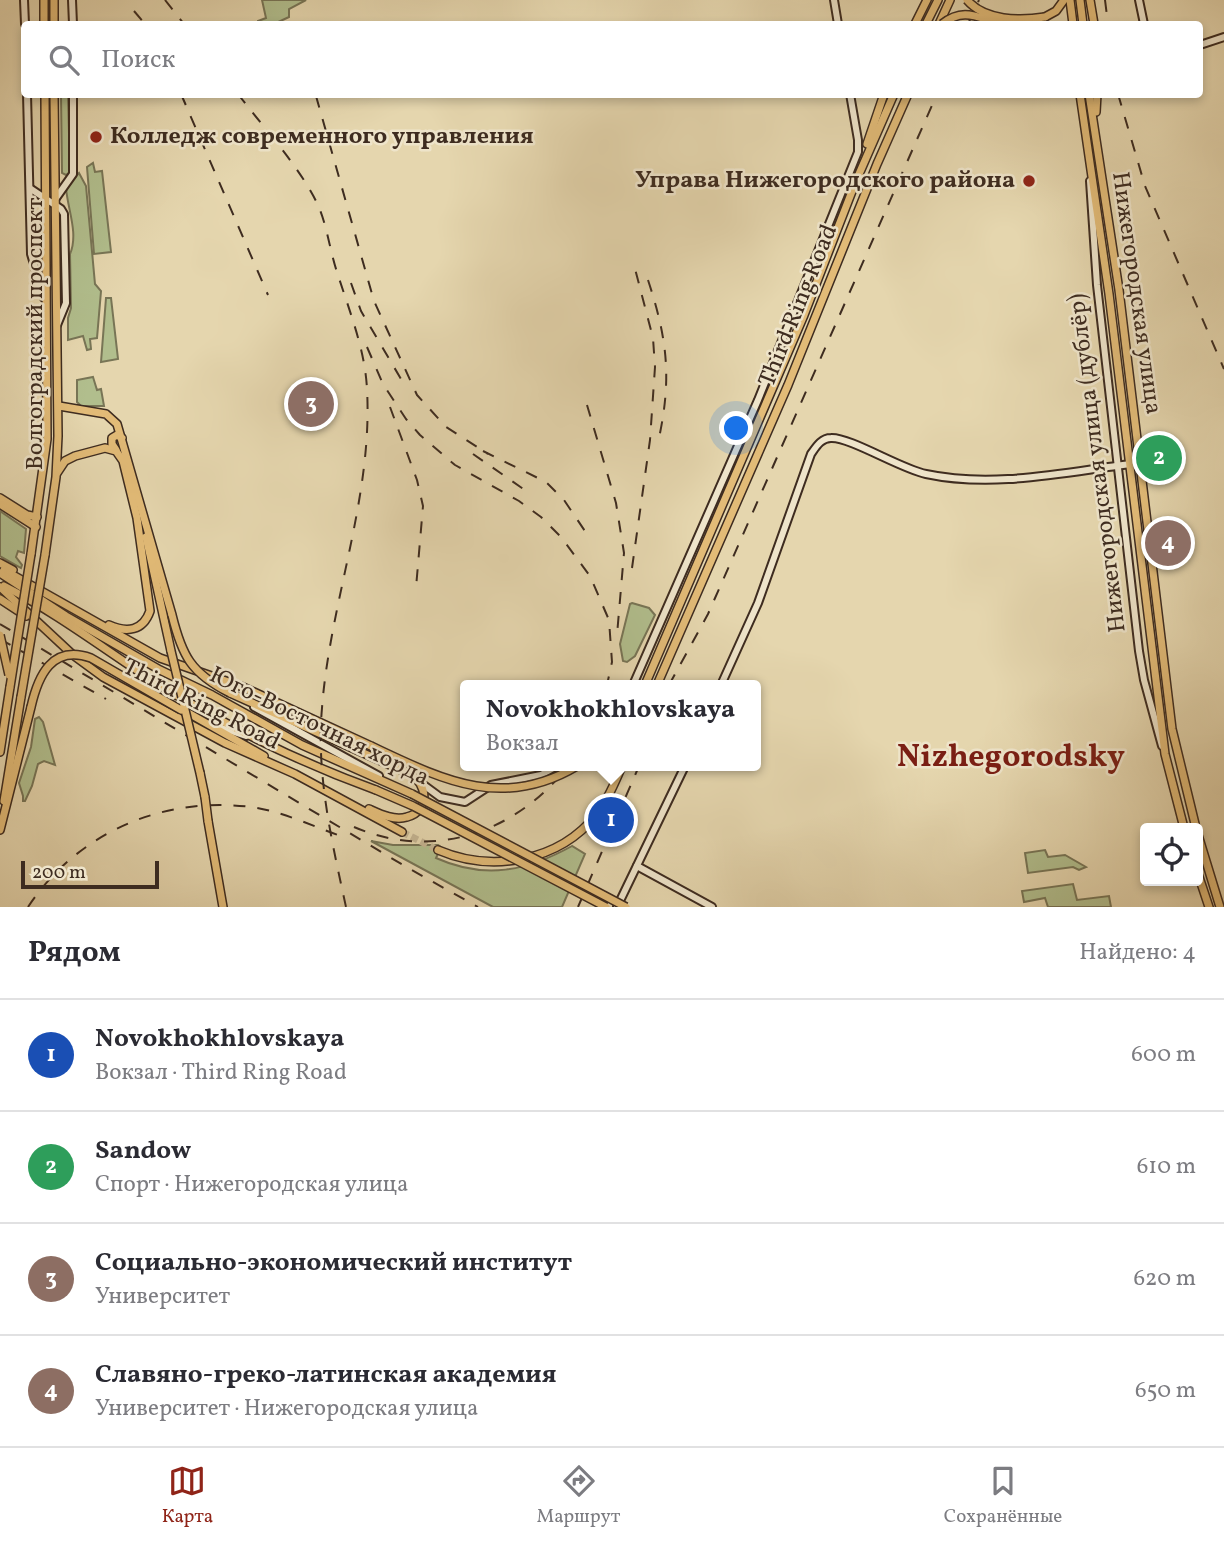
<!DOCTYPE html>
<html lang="ru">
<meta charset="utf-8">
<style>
:root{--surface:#fff;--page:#f2f2f3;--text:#2b2b33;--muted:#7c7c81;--line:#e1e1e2;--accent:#8f2418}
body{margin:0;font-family:Vollkorn,serif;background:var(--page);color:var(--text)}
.controls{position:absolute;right:21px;bottom:21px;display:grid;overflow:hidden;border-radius:7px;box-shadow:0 4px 10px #0003}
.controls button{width:63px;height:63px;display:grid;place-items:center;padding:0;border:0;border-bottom:2px solid var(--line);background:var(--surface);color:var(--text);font:35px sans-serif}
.scale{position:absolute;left:21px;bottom:18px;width:138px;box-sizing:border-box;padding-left:7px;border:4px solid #3e2c20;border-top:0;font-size:19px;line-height:24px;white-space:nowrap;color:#3e2c20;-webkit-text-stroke:5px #eee4ca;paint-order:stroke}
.you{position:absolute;left:737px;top:429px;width:24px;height:24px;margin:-18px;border:5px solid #fff;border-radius:50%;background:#1a73e8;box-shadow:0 0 0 10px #1a73e833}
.badge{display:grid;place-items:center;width:46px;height:46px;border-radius:50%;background:var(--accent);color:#fff;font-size:23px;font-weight:700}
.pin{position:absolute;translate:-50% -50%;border:4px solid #fff;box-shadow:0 2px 7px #0006}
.popup{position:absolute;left:460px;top:680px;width:301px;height:91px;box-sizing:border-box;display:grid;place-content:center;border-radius:7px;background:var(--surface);filter:drop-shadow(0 2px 5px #0005);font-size:23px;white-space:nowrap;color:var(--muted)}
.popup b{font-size:26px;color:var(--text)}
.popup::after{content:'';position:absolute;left:50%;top:100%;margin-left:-14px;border:14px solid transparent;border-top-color:var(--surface)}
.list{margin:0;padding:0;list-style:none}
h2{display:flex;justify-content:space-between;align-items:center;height:91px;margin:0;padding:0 28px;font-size:30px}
h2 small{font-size:23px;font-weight:400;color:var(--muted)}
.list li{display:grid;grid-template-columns:46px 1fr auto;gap:21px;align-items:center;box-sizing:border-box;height:112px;padding:0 28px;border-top:2px solid var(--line)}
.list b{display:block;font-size:26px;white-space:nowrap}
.list p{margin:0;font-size:23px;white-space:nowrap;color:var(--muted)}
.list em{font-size:23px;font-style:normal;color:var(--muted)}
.icon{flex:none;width:38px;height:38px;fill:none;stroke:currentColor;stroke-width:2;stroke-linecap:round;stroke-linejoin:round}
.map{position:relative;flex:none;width:1224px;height:907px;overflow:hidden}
.search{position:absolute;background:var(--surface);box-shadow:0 4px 10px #0003;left:21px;right:21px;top:21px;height:77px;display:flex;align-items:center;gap:18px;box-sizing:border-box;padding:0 24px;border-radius:7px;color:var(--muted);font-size:26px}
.sheet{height:539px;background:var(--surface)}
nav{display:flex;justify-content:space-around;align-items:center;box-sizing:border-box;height:98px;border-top:2px solid var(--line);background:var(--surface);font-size:19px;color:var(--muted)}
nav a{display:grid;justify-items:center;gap:4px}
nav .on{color:var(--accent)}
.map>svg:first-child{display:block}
.green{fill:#b1be8d;stroke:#787556;stroke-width:2}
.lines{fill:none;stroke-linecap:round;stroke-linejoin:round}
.primary-tunnel{stroke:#c4b492;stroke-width:7;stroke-dasharray:7 3.5;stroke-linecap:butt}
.secondary-casing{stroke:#3e2c20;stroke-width:10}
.primary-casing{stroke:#3e2c20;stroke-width:10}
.secondary{stroke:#eee4ca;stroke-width:6}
.primary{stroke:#e2bb77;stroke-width:7}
.rail{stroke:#3e2c20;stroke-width:2;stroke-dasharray:12 12;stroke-linecap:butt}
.primary-bridge-casing{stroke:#3e2c20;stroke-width:10;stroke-linecap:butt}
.primary-bridge{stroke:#e2bb77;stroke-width:7}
.poi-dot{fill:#8f2418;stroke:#eee4ca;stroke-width:2.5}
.labels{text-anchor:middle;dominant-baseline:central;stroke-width:5;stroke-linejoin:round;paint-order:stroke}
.poi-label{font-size:24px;font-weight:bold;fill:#3e2c20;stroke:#eee4ca;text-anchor:start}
.street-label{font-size:24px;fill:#3e2c20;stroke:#eee4ca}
.district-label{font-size:32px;font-weight:bold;fill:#7a1f14;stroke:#eee4ca}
</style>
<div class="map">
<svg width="1224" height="907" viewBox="0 0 1224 907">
<rect width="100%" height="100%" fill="#e5d6ae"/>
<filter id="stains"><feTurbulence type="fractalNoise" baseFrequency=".00286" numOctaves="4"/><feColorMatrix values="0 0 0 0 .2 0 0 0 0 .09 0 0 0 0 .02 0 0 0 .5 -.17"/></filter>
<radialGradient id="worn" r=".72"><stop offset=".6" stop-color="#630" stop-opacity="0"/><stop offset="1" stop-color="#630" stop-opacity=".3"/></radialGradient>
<g class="green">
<path d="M 262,0 L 306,0 L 289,9 L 289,17 L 274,24 L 258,24 L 258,21 L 266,18 Z"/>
<path d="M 61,95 L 68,95 L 70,172 L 66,175 L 62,173 Z"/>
<path d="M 93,163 L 95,172 L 102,171 L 111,252 L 94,254 L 87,167 Z"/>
<path d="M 79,173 L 86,186 L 95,284 L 101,291 L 97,338 L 90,339 L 91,349 L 87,350 L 83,336 L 68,340 L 68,318 L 71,308 L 70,254 C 79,233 67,208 66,187 Z"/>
<path d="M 106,298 L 111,298 L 118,359 L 101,362 Z"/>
<path d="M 93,377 L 97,390 L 101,389 L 104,406 L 81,406 L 77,402 L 77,380 Z"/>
<path d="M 0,511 L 26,529 L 24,553 L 18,551 L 16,557 L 22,565 L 21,568 L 0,556 Z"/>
<path d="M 632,603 L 649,608 L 655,615 L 635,656 L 627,662 L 623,661 L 620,644 L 630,604 Z"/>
<path d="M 39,717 L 43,722 L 55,765 L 44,761 L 38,764 L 32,786 L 25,801 L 23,801 L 23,796 L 19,783 L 31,747 L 35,719 Z"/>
<path d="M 371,841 L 393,845 L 438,845 L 441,847 L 436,858 C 485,880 527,871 572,846 L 585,854 L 562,907 L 493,907 Z"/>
<path d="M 1045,850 L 1048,857 L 1065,855 L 1086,867 L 1079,870 L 1073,867 L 1028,873 L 1025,853 Z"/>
<path d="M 1073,884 L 1077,900 L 1109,896 L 1111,907 L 1048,907 L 1045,898 L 1024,902 L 1022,891 Z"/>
</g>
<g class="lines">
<path class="primary-tunnel" d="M 402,832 L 438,850"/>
<defs>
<g id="secondary">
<path d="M 24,0 L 25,24"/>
<path d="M 72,0 L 73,24"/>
<path d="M 834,0 L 838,24"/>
<path d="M 1139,0 L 1144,24"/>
<path d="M 1200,45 L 1224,37"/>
<path d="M 27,94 L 31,254 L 44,298"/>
<path d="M 1090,181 L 1097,285 L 1139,651 L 1144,680 L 1162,746"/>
<path d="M 31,189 L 61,209 L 64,214 L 66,303 L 57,325"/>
<path d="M 56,198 L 73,174 L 73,94"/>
<path d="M 633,685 L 758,400 L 858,152 L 858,140 L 850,94"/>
<path d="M 721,685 L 758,603 L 811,454 C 816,447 821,438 831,438 C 850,437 901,469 926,474 C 996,489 1069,471 1139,463"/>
<path d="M 254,707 L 379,776"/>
<path d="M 216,726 L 246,736"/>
<path d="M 421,783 L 440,797 L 465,802 L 491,785 L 541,775 L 557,766"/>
<path d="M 637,866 L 712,907"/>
<path d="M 617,907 L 685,766"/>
</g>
<g id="primary">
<path d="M 44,0 L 44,24"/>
<path d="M 54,0 L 54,24"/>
<path d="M 1070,0 L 1073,24"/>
<path d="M 1080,0 L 1083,24"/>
<path d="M 1090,0 L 1094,24"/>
<path d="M 1045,17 L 1056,11 L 1064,0"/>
<path d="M 915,24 L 927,0"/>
<path d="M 926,24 L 938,0"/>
<path d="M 939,24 L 950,0"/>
<path d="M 1080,94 L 1109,294 L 1165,754 L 1184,828"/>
<path d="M 1089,94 L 1119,290 L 1172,729 L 1196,828"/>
<path d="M 1096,112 L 1097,94"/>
<path d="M 867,144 L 884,94"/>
<path d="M 59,406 L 106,414 L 117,424 L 172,615"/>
<path d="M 116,450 L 112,444 L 112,438 L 117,435 L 122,438"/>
<path d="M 57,473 L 65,461 L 75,456 L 105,448 L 116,451 L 123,461 L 137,518 L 150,611 C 143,631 127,633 109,625"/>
<path d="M 0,498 L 27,515 L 37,517"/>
<path d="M 0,504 L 36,527"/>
<path d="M 146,537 L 171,651"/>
<path d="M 31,554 L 47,439 L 45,94"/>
<path d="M 45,555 L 56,477 L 58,436 L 54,94"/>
<path d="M 0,563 L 13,570"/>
<path d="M 4,570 L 160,658 L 243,687 L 371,746"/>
<path d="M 0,573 L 66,616 L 160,670 L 212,695 L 302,745 L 412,794"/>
<path d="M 4,586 C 59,614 109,653 161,686 C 230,728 301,763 376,790"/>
<path d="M 0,587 L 73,655 L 103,677 L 225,743 L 295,774 L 402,832"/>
<path d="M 0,599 L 26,616"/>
<path d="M 645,685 L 804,315 L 856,181 L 894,94"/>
<path d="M 657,685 L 788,385 L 877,164 L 908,94"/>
<path d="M 230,693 L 410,774 C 428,784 430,811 407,817 C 394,821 380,814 369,809"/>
<path d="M 183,710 L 264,756"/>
<path d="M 0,752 L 10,687"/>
<path d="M 200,773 L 205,797"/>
<path d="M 4,801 L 21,697"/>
<path d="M 208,821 L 223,907"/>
<path d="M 0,830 L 31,707"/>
<path d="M 1198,835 L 1220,907"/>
<path d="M 438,850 C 492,873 559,862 597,814 C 608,800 615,782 622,766"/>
<path d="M 1198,874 L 1209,907"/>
</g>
</defs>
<use href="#secondary" class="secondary-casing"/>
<use href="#primary" class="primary-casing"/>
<use href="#secondary" class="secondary"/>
<use href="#primary" class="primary"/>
<g class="rail">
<path d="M 165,0 L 184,24"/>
<path d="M 1105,0 L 1108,24"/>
<path d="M 134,11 L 145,24"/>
<path d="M 968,24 L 979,0"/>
<path d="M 181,94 L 268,295"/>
<path d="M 238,94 C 263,127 298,165 316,201 C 327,223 329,248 337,272 C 349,310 365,349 367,389 C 373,498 330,601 322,708 C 316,775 332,842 346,907"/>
<path d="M 1118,94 L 1145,186 L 1224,369"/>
<path d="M 316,96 L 374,301 L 417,395 L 446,427 L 488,454"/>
<path d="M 648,280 C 667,338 672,377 659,438"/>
<path d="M 351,283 L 361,311 L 401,379"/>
<path d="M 367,347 L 383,384 L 406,419 L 420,435 L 455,465 L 519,501 L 541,517 L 561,537 L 590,576 L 609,620 L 612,662 L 607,685"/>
<path d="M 587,405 L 616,503 L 624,553 L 617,635"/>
<path d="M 390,407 L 417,480 L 423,506 L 416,588"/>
<path d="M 483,451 L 546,482 L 564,500 L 591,540"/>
<path d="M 473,454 L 532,495"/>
<path d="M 632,568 L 650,440 L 655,367 L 653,338 L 633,261"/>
<path d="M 0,624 L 408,868 L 478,907"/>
<path d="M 0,639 L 106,699"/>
<path d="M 669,685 L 708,614 L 937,94"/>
<path d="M 354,827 C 433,861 516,833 568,766"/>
<path d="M 28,907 C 78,832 163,796 251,807 C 281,811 310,825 338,835"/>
<path d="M 578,907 L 639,766"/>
</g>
<defs>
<g id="primary-bridge">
<path d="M 967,0 C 985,21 1020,21 1045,17"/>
<path d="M 942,24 C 965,6 979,19 1004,24"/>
<path d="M 172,615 C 182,656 191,673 230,693"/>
<path d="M 0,635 L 9,675"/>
<path d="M 171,651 L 200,773"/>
<path d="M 10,687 L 31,554"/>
<path d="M 21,697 L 45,555"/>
<path d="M 31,707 C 38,676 52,644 91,658 L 181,710"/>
<path d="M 371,746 C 441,779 502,811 577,766"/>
<path d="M 376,790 L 413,806 L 606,907"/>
<path d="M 412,794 L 626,907"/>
<path d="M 205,797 L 208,821"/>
</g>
</defs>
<use href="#primary-bridge" class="primary-bridge-casing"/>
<use href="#primary-bridge" class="primary-bridge"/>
</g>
<g class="poi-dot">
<circle cx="96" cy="137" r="7"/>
<circle cx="1029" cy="181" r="7"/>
</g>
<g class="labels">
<g class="poi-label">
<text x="110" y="137">Колледж современного управления</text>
<text x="1015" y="181" text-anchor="end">Управа Нижегородского района</text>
</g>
<g class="street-label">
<text transform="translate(1136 293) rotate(82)">Нижегородская улица</text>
<text transform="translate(799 306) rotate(-68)">Third Ring Road</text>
<text transform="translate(36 334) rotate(-90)">Волгоградский проспект</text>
<text transform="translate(1098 463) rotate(-97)">Нижегородская улица (дублёр)</text>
<text transform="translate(201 705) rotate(27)">Third Ring Road</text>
<text transform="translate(319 727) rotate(26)">Юго-Восточная хорда</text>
</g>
<g class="district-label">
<text x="1011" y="758">Nizhegorodsky</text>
</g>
</g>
<rect width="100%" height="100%" filter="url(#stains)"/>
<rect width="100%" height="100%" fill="url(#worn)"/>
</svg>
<div class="controls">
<button><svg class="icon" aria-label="locate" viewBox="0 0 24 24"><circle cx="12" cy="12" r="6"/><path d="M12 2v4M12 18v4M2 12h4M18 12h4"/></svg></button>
</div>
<div class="scale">200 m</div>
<div class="you"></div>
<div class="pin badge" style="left:611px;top:820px;background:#1a4fb4">1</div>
<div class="popup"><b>Novokhokhlovskaya</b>Вокзал</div>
<div class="pin badge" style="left:1159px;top:458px;background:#2e9e5b">2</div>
<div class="pin badge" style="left:311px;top:404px;background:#8d6e63">3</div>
<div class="pin badge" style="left:1168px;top:543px;background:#8d6e63">4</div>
<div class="search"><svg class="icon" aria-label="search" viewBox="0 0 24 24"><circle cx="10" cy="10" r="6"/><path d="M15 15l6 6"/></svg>Поиск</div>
</div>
<section class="sheet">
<h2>Рядом<small>Найдено: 4</small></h2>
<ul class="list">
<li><span class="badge" style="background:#1a4fb4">1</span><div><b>Novokhokhlovskaya</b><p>Вокзал · Third Ring Road</p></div><em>600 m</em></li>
<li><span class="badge" style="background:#2e9e5b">2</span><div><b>Sandow</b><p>Спорт · Нижегородская улица</p></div><em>610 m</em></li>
<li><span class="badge" style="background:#8d6e63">3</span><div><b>Социально-экономический институт</b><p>Университет</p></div><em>620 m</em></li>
<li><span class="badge" style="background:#8d6e63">4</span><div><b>Славяно-греко-латинская академия</b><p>Университет · Нижегородская улица</p></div><em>650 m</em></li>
</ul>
</section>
<nav>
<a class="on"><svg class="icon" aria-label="map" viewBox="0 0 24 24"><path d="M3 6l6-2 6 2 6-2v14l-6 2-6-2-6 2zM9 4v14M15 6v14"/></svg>Карта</a>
<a><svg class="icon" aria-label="directions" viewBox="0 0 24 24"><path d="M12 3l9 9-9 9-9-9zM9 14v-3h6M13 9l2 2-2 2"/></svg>Маршрут</a>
<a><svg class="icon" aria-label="saved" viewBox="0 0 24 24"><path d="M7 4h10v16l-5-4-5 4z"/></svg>Сохранённые</a>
</nav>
